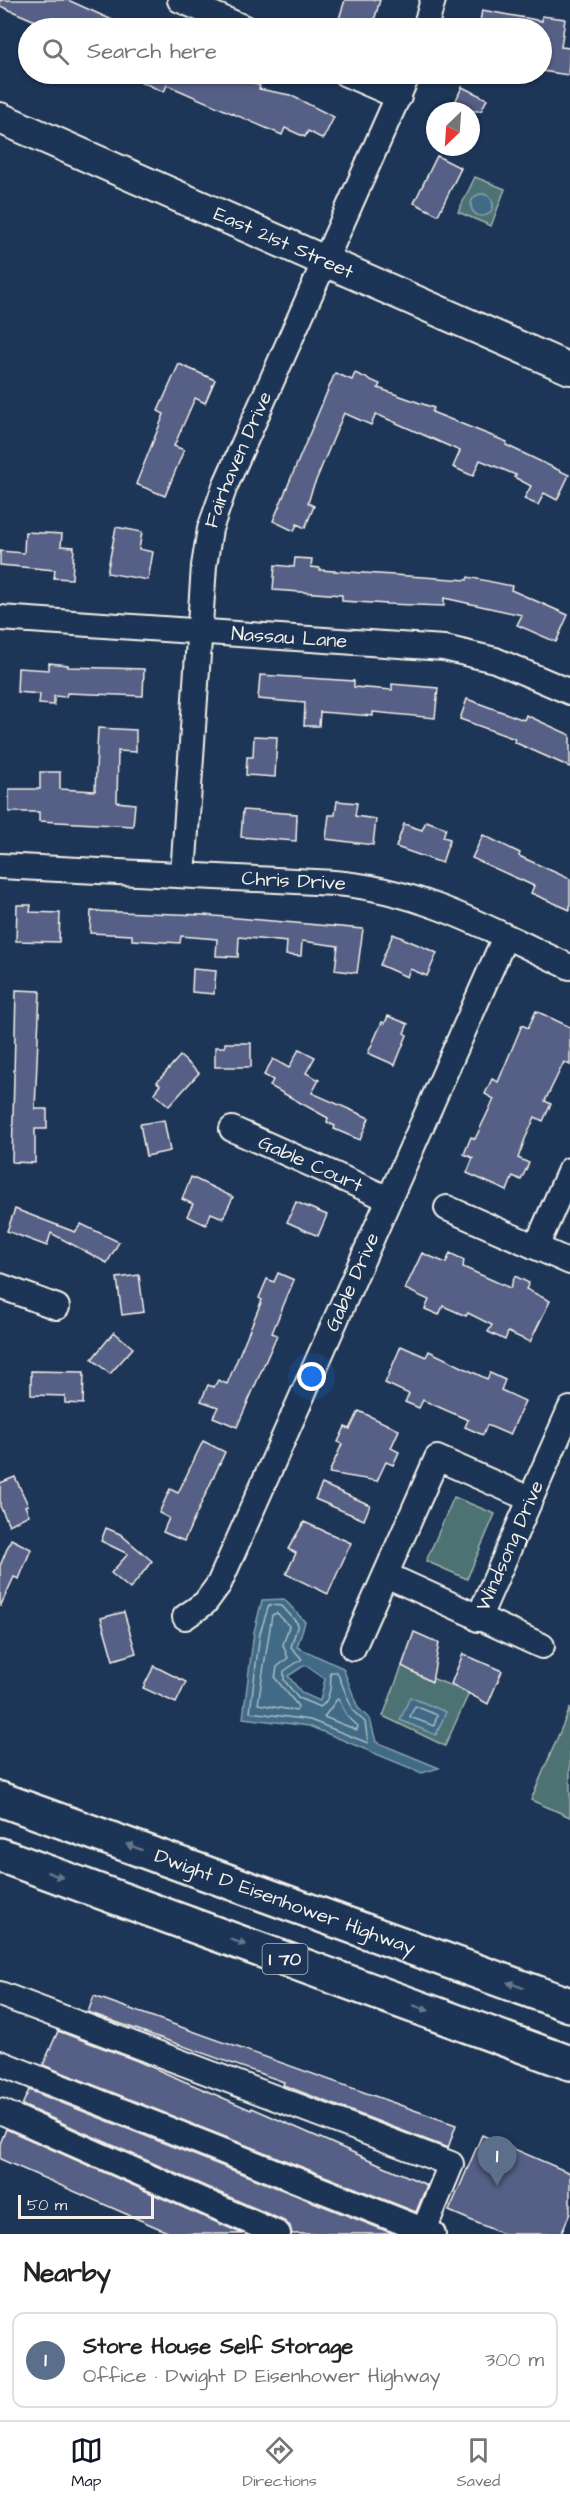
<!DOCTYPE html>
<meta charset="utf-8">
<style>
:root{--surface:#fff;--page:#f6f6f6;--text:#222;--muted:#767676;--line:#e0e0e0;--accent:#111827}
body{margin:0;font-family:"Architects Daughter",sans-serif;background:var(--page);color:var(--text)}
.compass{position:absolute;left:426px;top:102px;width:54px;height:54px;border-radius:50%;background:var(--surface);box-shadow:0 2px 4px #0004;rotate:205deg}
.scale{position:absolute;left:18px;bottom:15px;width:136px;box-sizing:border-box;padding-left:6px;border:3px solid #f4f1e8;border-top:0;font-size:16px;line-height:21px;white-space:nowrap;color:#f4f1e8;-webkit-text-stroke:4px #1d3557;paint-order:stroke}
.you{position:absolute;left:312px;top:1377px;width:21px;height:21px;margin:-15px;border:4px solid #fff;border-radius:50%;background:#1a73e8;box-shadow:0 0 0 9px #1a73e833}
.badge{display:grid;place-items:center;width:39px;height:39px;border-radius:50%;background:var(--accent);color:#fff;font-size:20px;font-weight:700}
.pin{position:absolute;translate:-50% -50px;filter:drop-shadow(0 2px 3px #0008)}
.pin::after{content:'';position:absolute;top:32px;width:21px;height:18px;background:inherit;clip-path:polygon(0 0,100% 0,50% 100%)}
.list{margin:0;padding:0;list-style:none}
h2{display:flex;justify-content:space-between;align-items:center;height:78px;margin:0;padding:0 24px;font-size:26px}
h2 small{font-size:20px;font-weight:400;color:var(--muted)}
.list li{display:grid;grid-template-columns:39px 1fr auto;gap:18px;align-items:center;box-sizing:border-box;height:96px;margin:0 12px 12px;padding:0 12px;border:2px solid var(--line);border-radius:12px}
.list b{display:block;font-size:22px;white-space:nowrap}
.list p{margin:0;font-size:20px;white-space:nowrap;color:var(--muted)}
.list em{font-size:20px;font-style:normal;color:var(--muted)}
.icon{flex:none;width:33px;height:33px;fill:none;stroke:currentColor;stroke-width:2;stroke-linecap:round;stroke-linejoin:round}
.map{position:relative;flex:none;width:570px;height:2234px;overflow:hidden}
.search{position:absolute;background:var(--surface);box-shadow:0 2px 4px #0004;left:18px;right:18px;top:18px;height:66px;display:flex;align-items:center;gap:15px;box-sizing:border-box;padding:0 21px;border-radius:33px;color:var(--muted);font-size:22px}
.sheet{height:186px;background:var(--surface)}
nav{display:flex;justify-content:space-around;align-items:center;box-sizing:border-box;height:84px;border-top:2px solid var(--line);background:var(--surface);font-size:16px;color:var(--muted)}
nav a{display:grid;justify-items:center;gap:3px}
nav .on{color:var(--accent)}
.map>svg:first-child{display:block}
.green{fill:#4e7273;stroke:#a1b2ae;stroke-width:1.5}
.water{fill:#3f6b86;stroke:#87a1ad;stroke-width:1.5;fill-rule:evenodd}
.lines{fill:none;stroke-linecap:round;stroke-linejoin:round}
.shore{stroke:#acbbc1;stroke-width:1.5}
.building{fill:#565f86;stroke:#f4f1e8;stroke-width:1.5}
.minor-casing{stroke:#f4f1e8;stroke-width:28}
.major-casing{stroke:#f4f1e8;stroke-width:34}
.highway-casing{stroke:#f4f1e8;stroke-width:38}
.minor{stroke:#1d3557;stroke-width:24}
.major{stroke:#1d3557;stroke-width:30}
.highway{stroke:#1d3557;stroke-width:33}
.oneway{fill:#68778a}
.labels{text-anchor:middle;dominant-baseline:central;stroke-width:4.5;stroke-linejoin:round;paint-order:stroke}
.shield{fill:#1d3557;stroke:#b4b9bc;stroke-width:1.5}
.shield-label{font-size:18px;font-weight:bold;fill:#f4f1e8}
.street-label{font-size:20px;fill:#f4f1e8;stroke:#1d3557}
</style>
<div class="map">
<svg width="570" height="2234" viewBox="0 0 570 2234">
<rect width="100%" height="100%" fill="#1d3557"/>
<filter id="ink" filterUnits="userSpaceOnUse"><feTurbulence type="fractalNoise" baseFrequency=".0167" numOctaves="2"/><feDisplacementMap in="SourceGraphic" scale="12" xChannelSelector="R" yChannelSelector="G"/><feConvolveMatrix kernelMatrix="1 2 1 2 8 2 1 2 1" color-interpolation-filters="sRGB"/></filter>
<g filter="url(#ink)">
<g class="green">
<path d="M 475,177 L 505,189 L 491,226 L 458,212 Z"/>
<path d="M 454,1497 L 495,1514 L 467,1579 L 426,1561 Z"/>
<path d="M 402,1666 L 469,1693 L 445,1746 L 383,1716 Z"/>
<path d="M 570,1708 L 570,1817 L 531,1800 Z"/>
</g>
<g class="water">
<circle cx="482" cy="205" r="11"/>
<path d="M 284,1599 L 305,1622 L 297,1647 L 343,1668 L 358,1708 L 370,1719 L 376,1742 L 439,1768 L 422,1773 L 309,1726 L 243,1718 L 254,1632 L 262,1600 ZM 305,1665 L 325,1679 L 320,1701 L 302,1693 L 288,1676 Z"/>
<path d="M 410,1697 L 446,1712 L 436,1735 L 400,1720 Z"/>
</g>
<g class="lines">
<g class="shore">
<path d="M 269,1605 L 282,1606 L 298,1624 L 291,1647 L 302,1659 L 284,1671 L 284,1680 L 298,1698 L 320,1707 C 330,1702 332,1682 330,1672 L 337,1672 L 353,1711 L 365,1722 L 368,1743 L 310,1720 L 250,1712 L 260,1633 Z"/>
<path d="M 277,1613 L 289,1626 L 283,1645 L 288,1658 L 277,1667 L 275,1678 L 298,1706 L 296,1711 L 258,1704 L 272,1615 Z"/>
<path d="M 338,1698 L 347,1716 L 358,1726 L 357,1730 L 324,1717 Z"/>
<path d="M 415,1706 L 437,1715 L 434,1726 L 410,1717 Z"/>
</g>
</g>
<g class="building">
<path d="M 0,0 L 68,0 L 130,28 L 38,28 L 40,23 L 0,6 Z"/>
<path d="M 345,0 L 380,0 L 372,28 L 347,28 L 337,25 Z"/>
<path d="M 482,10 L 542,21 L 542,16 L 565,19 L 561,47 L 570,48 L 568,75 L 542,71 L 542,28 L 479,28 Z"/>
<path d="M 124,74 L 241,74 L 241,78 L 260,86 L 259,89 L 290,95 L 334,117 L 323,139 L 308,131 L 305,137 L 285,128 L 282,135 L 167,85 L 164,92 Z"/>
<path d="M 462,87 L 487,99 L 481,111 L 451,111 Z"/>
<path d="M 437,156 L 461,168 L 438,215 L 414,203 Z"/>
<path d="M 179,364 L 215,380 L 205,403 L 195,398 L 174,446 L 184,450 L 165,496 L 136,484 L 164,414 L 158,411 Z"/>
<path d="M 335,373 L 352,380 L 355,373 L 380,384 L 378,388 L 434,408 L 432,412 L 507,442 L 506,445 L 569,475 L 557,500 L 544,493 L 538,505 L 524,499 L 531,486 L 514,477 L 516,475 L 480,460 L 473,476 L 453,467 L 460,451 L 376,414 L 371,425 L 344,413 L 312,490 L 308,503 L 314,506 L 305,528 L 297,524 L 294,531 L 273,521 Z"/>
<path d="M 116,527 L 142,532 L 139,549 L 153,552 L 148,580 L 107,573 Z"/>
<path d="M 25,532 L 62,534 L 61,546 L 74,547 L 72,579 L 54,578 L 55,570 L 0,565 L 0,551 L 24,553 Z"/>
<path d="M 295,558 L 312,559 L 311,567 L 320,568 L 320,570 L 467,580 L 468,577 L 512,586 L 511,590 L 568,615 L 556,642 L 517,625 L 522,615 L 444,598 L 444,606 L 387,604 L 342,601 L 342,595 L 273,590 L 275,565 L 294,567 Z"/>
<path d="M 49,663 L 68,665 L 68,667 L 144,669 L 143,696 L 67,693 L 66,697 L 54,696 L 54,705 L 39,704 L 40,694 L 17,692 L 18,668 L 49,670 Z"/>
<path d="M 260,675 L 354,681 L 354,687 L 392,690 L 392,684 L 438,688 L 435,718 L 373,712 L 373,716 L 320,712 L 319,726 L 304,726 L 305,703 L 258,699 Z"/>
<path d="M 467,699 L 524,720 L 526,715 L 570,735 L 570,767 L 514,742 L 515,739 L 460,719 Z"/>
<path d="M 98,728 L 136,730 L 136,752 L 118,751 L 117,802 L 135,804 L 133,826 L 39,821 L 39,812 L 9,812 L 9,789 L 40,789 L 40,772 L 60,772 L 60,789 L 95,791 Z"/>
<path d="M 254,736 L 277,737 L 275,777 L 246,775 L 247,757 L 253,757 Z"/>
<path d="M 337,801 L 357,803 L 355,816 L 376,819 L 373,845 L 326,839 L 329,815 L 335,815 Z"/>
<path d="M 243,810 L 297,814 L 296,841 L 241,837 Z"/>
<path d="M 426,821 L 446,828 L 443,837 L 450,839 L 442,863 L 396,847 L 404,824 L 422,830 Z"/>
<path d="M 483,835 L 520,853 L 519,856 L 570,879 L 570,910 L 531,893 L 534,886 L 472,858 Z"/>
<path d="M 17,905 L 31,905 L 30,912 L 60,913 L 59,942 L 16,941 Z"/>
<path d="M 91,911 L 203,915 L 363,929 L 357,973 L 335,970 L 338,946 L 302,941 L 301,956 L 286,955 L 287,942 L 239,937 L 238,957 L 216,956 L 217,939 L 181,936 L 180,943 L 132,940 L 132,935 L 90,933 Z"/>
<path d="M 393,934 L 437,953 L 427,976 L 410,969 L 407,977 L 380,965 Z"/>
<path d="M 193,969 L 216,971 L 214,994 L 192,992 Z"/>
<path d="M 16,990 L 40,991 L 35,1109 L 47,1109 L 47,1129 L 35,1129 L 35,1163 L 12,1162 Z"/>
<path d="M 536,1011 L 570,1027 L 570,1065 L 564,1062 L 545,1101 L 551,1104 L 543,1121 L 535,1117 L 525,1139 L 518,1158 L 529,1163 L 521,1180 L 513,1176 L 507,1191 L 467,1173 L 473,1158 L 464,1154 L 471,1137 L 475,1139 L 494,1099 L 485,1094 L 492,1079 L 498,1082 L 522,1025 L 528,1028 Z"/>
<path d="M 388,1016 L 408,1024 L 404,1033 L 407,1035 L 395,1065 L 368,1053 L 382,1022 L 385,1023 Z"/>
<path d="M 225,1043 L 251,1043 L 251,1067 L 215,1067 L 215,1047 L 225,1047 Z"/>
<path d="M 299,1049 L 315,1057 L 306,1073 L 319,1080 L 312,1093 L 369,1118 L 360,1140 L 334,1129 L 335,1126 L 327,1122 L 328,1118 L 270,1086 L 273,1080 L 264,1075 L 273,1059 L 289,1068 Z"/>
<path d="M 180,1056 L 199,1073 L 169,1106 L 154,1093 L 160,1085 L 157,1082 Z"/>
<path d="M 164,1120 L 170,1151 L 146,1156 L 140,1124 Z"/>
<path d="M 191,1177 L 233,1197 L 223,1218 L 211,1213 L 206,1225 L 187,1216 L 193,1204 L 182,1199 Z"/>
<path d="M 296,1202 L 327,1215 L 318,1236 L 287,1222 Z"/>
<path d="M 15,1209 L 75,1232 L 81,1224 L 119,1242 L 107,1263 L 51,1233 L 47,1246 L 7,1231 Z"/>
<path d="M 422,1253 L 446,1263 L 450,1253 L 464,1260 L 463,1267 L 510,1288 L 515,1276 L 529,1283 L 526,1289 L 550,1301 L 530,1342 L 508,1332 L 505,1340 L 488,1332 L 492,1325 L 468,1313 L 466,1316 L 443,1306 L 439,1315 L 425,1309 L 429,1300 L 405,1289 Z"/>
<path d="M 278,1273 L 294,1280 L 272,1333 L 277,1335 L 237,1427 L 213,1417 L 218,1407 L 201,1401 L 208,1385 L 214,1387 L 218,1380 L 227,1384 L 262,1300 L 259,1298 L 267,1279 L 274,1282 Z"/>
<path d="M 139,1275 L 144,1312 L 122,1315 L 117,1278 Z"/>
<path d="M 114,1332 L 133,1348 L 110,1374 L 92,1359 Z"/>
<path d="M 401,1346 L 426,1357 L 429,1351 L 487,1379 L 490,1373 L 505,1380 L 501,1390 L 525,1401 L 510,1435 L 487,1425 L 483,1435 L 465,1427 L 468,1420 L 423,1400 L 419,1408 L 405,1402 L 409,1394 L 385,1383 Z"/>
<path d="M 31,1371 L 84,1372 L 83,1404 L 65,1403 L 65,1396 L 31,1395 Z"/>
<path d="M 359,1411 L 399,1430 L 391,1448 L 399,1452 L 393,1465 L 386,1462 L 377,1481 L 329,1473 L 342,1444 L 338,1442 L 345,1427 L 350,1429 Z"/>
<path d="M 203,1441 L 225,1452 L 184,1541 L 163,1532 L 169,1518 L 159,1513 L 170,1489 L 178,1493 Z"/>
<path d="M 15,1477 L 28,1505 L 25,1506 L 29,1515 L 9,1525 L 0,1506 L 0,1483 Z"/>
<path d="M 322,1484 L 370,1505 L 364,1520 L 315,1499 Z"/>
<path d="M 304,1522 L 351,1543 L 328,1594 L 286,1574 L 296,1553 L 288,1549 Z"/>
<path d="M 106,1528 L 120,1534 L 152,1561 L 130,1589 L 111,1573 L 128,1554 L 101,1541 Z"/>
<path d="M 11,1539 L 31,1549 L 19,1579 L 14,1577 L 0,1607 L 0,1566 Z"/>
<path d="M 124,1612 L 136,1653 L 113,1660 L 101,1618 Z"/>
<path d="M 414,1632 L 439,1643 L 432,1682 L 402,1666 Z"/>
<path d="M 463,1654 L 502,1671 L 488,1704 L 451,1684 Z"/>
<path d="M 154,1666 L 186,1682 L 176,1703 L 143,1688 Z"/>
<path d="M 94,1996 L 456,2125 L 448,2148 L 283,2085 L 284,2082 L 88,2012 Z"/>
<path d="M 58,2031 L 135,2060 L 251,2110 L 252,2108 L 427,2185 L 416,2212 L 43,2065 Z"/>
<path d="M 29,2090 L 394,2234 L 292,2234 L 290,2226 L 284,2221 L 22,2105 Z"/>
<path d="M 6,2129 L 243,2234 L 172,2234 L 0,2159 L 0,2144 Z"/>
<path d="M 482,2135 L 570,2173 L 570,2213 L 561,2234 L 503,2234 L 449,2211 Z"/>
</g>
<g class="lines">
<defs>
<g id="minor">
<path d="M 180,0 L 245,28"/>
<path d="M 425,28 L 433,0"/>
<path d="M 346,74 L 399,97"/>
<path id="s1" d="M 0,618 L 444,648 L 495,660 L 570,692"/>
<path id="s2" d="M 0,866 L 334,883 C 419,889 494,931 570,967"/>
<path id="s3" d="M 183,875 L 204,566 L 210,529 L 225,486 L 408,74"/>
<path id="s4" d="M 232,1129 L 389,1199"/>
<path d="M 447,1208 L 570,1262"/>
<path d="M 536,1247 L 570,1170"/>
<path d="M 0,1286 L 57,1307"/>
<path d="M 386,1575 L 542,1646"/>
<path id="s5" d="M 185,1617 L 205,1603 L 219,1584 L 505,937"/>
<path id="s6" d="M 478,1619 L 570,1409"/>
<path d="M 353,1648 L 437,1458 L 530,1499"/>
<path d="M 0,1994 L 451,2164 L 424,2230"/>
<path d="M 0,2063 L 433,2234"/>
<path d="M 0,2111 L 278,2234"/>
</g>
<g id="major">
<path id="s7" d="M 0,118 L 570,369"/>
</g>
<g id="highway">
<path id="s8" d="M 0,1799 L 570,2005"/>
<path d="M 0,1855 L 570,2063"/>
</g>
</defs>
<use href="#minor" class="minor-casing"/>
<use href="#major" class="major-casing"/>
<use href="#highway" class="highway-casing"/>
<use href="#minor" class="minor"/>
<use href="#major" class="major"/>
<use href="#highway" class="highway"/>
</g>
<defs><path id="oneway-solid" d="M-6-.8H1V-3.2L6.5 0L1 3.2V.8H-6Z" transform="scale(1.5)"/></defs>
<g class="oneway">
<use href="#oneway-solid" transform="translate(134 1847) rotate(-160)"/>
<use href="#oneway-solid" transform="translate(55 1875) rotate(20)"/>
<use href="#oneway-solid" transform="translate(238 1942) rotate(20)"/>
<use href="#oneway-solid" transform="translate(515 1985) rotate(-160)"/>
<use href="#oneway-solid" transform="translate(421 2008) rotate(20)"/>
</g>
</g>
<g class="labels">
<rect class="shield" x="262.5" y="1944" width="45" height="30" rx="4.5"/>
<g class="shield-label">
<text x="285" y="1959">I 70</text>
</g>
<g class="street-label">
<text stroke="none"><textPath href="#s7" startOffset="310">East 21st Street</textPath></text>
<text stroke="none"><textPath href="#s3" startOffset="422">Fairhaven Drive</textPath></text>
<text stroke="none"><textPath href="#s1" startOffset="290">Nassau Lane</textPath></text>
<text stroke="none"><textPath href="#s2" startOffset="294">Chris Drive</textPath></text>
<text stroke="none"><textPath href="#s4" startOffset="86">Gable Court</textPath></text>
<text stroke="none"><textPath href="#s5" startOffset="378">Gable Drive</textPath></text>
<text stroke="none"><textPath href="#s6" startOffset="80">Windsong Drive</textPath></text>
<text stroke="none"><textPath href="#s8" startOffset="303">Dwight D Eisenhower Highway</textPath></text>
</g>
</g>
</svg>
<svg class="compass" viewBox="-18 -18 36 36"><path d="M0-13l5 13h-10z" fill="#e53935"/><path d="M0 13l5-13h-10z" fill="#767676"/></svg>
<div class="scale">50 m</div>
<div class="you"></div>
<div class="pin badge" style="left:497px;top:2186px;background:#5c6f8a">1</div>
<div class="search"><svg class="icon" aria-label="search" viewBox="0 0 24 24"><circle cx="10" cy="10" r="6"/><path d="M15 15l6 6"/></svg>Search here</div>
</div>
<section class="sheet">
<h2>Nearby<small></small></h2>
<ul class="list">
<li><span class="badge" style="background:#5c6f8a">1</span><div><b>Store House Self Storage</b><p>Office · Dwight D Eisenhower Highway</p></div><em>300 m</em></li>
</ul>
</section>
<nav>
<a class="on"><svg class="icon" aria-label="map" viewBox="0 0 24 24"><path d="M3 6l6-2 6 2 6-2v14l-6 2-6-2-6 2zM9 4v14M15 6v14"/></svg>Map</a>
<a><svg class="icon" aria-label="directions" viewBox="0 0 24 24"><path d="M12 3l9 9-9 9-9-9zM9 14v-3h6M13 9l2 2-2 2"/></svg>Directions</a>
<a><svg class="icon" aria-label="saved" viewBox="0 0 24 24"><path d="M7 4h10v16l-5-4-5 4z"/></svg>Saved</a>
</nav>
